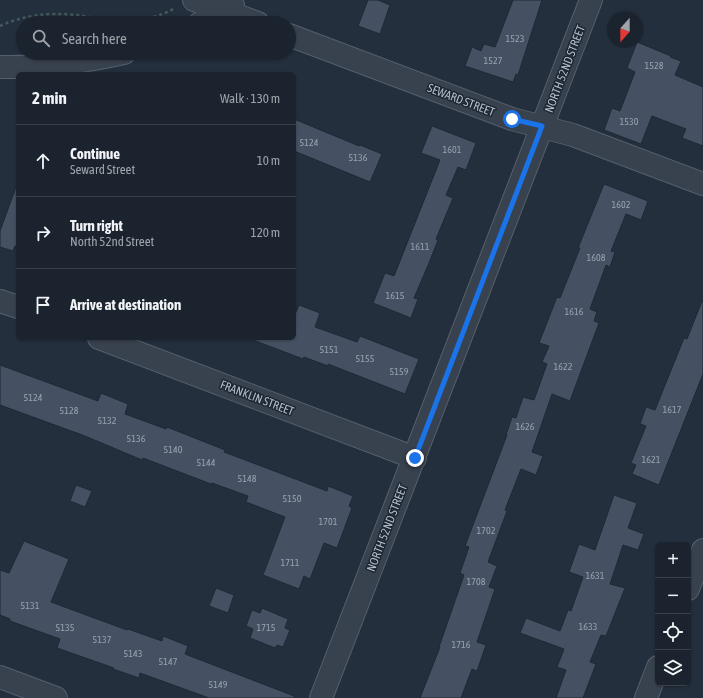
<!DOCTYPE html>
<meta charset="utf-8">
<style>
:root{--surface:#1b232e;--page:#242b36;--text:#f1f3f6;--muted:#a0a4aa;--line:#39404a}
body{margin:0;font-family:"Asap Condensed",sans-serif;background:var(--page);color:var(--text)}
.controls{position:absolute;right:12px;bottom:12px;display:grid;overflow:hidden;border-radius:6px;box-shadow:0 1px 3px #0004}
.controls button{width:36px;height:36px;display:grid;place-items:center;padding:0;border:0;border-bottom:1px solid var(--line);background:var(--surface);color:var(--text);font:20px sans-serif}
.compass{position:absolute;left:607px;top:12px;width:36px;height:36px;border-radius:50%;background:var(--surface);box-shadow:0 1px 3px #0004;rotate:201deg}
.stop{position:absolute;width:12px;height:12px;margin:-9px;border:3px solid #1a73e8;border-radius:50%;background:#fff}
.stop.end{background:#1a73e8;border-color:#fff;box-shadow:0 1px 4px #0008}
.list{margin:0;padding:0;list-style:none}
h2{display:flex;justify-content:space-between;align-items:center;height:52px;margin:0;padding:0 16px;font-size:17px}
h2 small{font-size:13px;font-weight:400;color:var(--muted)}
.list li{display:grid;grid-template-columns:26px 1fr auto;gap:12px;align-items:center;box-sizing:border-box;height:72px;padding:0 16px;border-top:1px solid var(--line)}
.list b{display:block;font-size:15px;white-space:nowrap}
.list p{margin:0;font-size:13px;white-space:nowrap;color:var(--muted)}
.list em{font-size:13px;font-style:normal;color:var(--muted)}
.icon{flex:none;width:22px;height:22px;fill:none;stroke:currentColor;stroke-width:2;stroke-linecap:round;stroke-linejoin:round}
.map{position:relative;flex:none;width:703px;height:698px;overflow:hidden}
.search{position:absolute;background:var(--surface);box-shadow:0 1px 3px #0004;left:16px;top:16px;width:280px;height:44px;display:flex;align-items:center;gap:10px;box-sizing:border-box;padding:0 14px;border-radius:22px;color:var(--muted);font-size:15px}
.panel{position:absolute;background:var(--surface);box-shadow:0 1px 3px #0004;left:16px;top:72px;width:280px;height:268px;border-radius:6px}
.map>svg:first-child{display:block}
.building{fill:#455162;stroke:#1f2835}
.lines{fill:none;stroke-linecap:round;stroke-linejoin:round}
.minor-casing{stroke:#565f6c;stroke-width:24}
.path{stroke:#44595c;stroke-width:2.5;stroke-dasharray:3 3;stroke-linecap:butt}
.minor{stroke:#38414e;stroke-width:22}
.route{stroke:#1a73e8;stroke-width:5}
.labels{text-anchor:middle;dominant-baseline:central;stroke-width:3;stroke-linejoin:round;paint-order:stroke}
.number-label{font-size:10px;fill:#98a1af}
.street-label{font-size:12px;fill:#b4bcc9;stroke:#1d2633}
</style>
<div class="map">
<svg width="703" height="698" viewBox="0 0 703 698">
<rect width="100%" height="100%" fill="#242f3e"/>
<g class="building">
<path d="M 368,0 L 378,0 L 390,5 L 380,34 L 358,26 Z"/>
<path d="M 513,0 L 542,0 L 518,75 L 516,74 L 513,82 L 465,66 L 472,47 L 481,51 L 484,44 L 495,47 Z"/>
<path d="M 637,42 L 671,56 L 670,57 L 681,61 L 675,75 L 703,87 L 703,146 L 682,138 L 686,129 L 652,116 L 641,144 L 604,130 L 612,108 L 620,111 L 635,72 L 627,68 Z"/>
<path d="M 294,119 L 359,146 L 360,145 L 382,154 L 370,182 L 294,151 Z"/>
<path d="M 432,126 L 476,143 L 466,170 L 458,167 L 446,195 L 453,198 L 436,239 L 438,240 L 429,263 L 414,298 L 418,299 L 411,318 L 373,303 L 385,273 L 394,276 L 440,160 L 421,153 Z"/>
<path d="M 604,184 L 648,201 L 641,220 L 626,214 L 611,251 L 615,252 L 610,267 L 606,265 L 590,309 L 597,312 L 594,321 L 599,323 L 570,401 L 552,394 L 532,452 L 543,456 L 536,475 L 521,469 L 505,510 L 507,511 L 488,562 L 497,566 L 489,587 L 495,589 L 477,642 L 486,645 L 477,671 L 472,669 L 461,698 L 420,698 L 440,647 L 439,647 L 464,575 L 460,573 L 469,547 L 465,546 L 507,435 L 506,435 L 512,417 L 516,418 L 523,397 L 534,400 L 547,364 L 542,362 L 549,346 L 539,343 L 557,297 L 560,298 L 580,248 L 578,248 Z"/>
<path d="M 16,187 L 18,187 L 18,247 L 15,246 L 13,251 L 0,247 L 0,231 Z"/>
<path d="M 702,301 L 703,302 L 703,374 L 659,485 L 632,474 L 636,465 L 631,463 L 646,426 L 640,424 L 646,407 L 655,410 L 684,338 L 687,339 Z"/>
<path d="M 299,305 L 320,313 L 315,327 L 357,342 L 360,336 L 419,359 L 405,394 L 328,364 L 328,366 L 304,357 L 303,359 L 253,340 L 253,338 L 294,338 L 294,317 Z"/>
<path d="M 0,365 L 98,401 L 101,393 L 128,404 L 125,414 L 166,429 L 167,427 L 225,450 L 224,452 L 327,491 L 328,486 L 353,496 L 349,506 L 352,508 L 337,548 L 324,543 L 310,579 L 304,576 L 299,589 L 263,575 L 285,517 L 246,502 L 248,496 L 212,483 L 211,484 L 143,458 L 142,460 L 85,436 L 0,405 Z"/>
<path d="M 76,485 L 92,491 L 85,507 L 70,501 Z"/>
<path d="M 614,495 L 637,503 L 628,528 L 644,534 L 638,550 L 623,545 L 610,584 L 625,588 L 606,636 L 601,635 L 590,662 L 596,664 L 583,698 L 556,698 L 566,670 L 557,667 L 564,649 L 520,633 L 526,618 L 560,631 L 568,610 L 571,611 L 583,577 L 569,572 L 579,544 L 595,550 Z"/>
<path d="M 24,541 L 69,559 L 51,602 L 127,630 L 128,629 L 162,641 L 163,636 L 188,646 L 185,654 L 294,696 L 294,698 L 209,698 L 140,673 L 139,678 L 113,669 L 114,668 L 57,648 L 60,639 L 10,621 L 10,619 L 0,615 L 0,570 L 9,573 Z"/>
<path d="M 216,588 L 234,595 L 228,613 L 209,606 Z"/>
<path d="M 262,608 L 288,619 L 285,628 L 290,630 L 283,647 L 277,645 L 275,648 L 250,638 L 253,629 L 246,626 L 252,610 L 260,613 Z"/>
</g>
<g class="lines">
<defs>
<g id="minor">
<path d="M 194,0 L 258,23"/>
<path d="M 200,23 L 233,5"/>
<path d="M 289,35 L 512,119 L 573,135 L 703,184"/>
<path d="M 0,67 C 42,68 83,62 124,53"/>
<path d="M 0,301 L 18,307"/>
<path d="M 99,338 L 415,458"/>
<path d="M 688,589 L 703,550"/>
<path d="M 0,677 L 56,698"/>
<path d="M 321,698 L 591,0"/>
<path d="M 646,698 L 658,667"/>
</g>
</defs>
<use href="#minor" class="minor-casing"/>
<path class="path" d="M 0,26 C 24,15 50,12 76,15 C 89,16 102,21 115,21 C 135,22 158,18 175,8"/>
<use href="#minor" class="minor"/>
</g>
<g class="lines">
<path class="route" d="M 415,458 L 542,126 L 512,119"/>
</g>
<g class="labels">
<g class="number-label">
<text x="515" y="38">1523</text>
<text x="493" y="60">1527</text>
<text x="654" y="65">1528</text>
<text x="629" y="121">1530</text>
<text x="309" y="142">5124</text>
<text x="452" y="149">1601</text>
<text x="358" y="157">5136</text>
<text x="621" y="204">1602</text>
<text x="420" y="246">1611</text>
<text x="596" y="257">1608</text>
<text x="395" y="295">1615</text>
<text x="574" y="311">1616</text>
<text x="329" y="349">5151</text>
<text x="365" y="358">5155</text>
<text x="563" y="366">1622</text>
<text x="399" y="371">5159</text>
<text x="33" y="397">5124</text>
<text x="672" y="409">1617</text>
<text x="69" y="410">5128</text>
<text x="107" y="420">5132</text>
<text x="525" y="426">1626</text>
<text x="136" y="438">5136</text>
<text x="173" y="449">5140</text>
<text x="651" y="459">1621</text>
<text x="206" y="462">5144</text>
<text x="247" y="478">5148</text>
<text x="292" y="498">5150</text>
<text x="328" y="521">1701</text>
<text x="486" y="530">1702</text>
<text x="290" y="562">1711</text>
<text x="595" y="575">1631</text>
<text x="476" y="581">1708</text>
<text x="30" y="605">5131</text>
<text x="588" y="626">1633</text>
<text x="65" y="627">5135</text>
<text x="266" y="627">1715</text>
<text x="102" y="639">5137</text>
<text x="461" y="644">1716</text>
<text x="133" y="653">5143</text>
<text x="168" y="661">5147</text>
<text x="218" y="684">5149</text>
</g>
<g class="street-label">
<text transform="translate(565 69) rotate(-69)">NORTH 52ND STREET</text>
<text transform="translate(461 100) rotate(21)">SEWARD STREET</text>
<text transform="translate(257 398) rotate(21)">FRANKLIN STREET</text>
<text transform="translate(387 528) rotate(-69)">NORTH 52ND STREET</text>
</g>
</g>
</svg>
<div class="controls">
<button>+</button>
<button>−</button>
<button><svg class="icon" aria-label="locate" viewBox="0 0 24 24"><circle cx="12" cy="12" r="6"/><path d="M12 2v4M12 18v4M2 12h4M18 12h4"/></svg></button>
<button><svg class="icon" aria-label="layers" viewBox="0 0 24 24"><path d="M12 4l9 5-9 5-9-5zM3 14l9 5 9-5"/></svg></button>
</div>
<svg class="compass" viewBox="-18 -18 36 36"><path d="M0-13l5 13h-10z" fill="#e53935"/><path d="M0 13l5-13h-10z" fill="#a0a4aa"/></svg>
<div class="stop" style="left:512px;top:119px"></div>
<div class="stop end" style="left:415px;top:458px"></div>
<div class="search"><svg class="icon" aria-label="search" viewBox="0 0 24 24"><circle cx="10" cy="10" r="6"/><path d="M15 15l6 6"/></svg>Search here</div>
<section class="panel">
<h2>2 min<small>Walk · 130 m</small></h2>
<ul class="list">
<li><svg class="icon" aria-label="ahead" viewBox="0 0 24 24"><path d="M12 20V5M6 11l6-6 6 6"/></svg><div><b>Continue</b><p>Seward Street</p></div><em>10 m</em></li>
<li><svg class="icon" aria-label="right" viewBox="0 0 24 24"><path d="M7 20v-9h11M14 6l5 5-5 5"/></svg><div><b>Turn right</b><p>North 52nd Street</p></div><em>120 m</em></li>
<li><svg class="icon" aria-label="arrive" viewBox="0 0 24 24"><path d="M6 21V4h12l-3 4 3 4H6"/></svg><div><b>Arrive at destination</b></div></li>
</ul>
</section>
</div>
